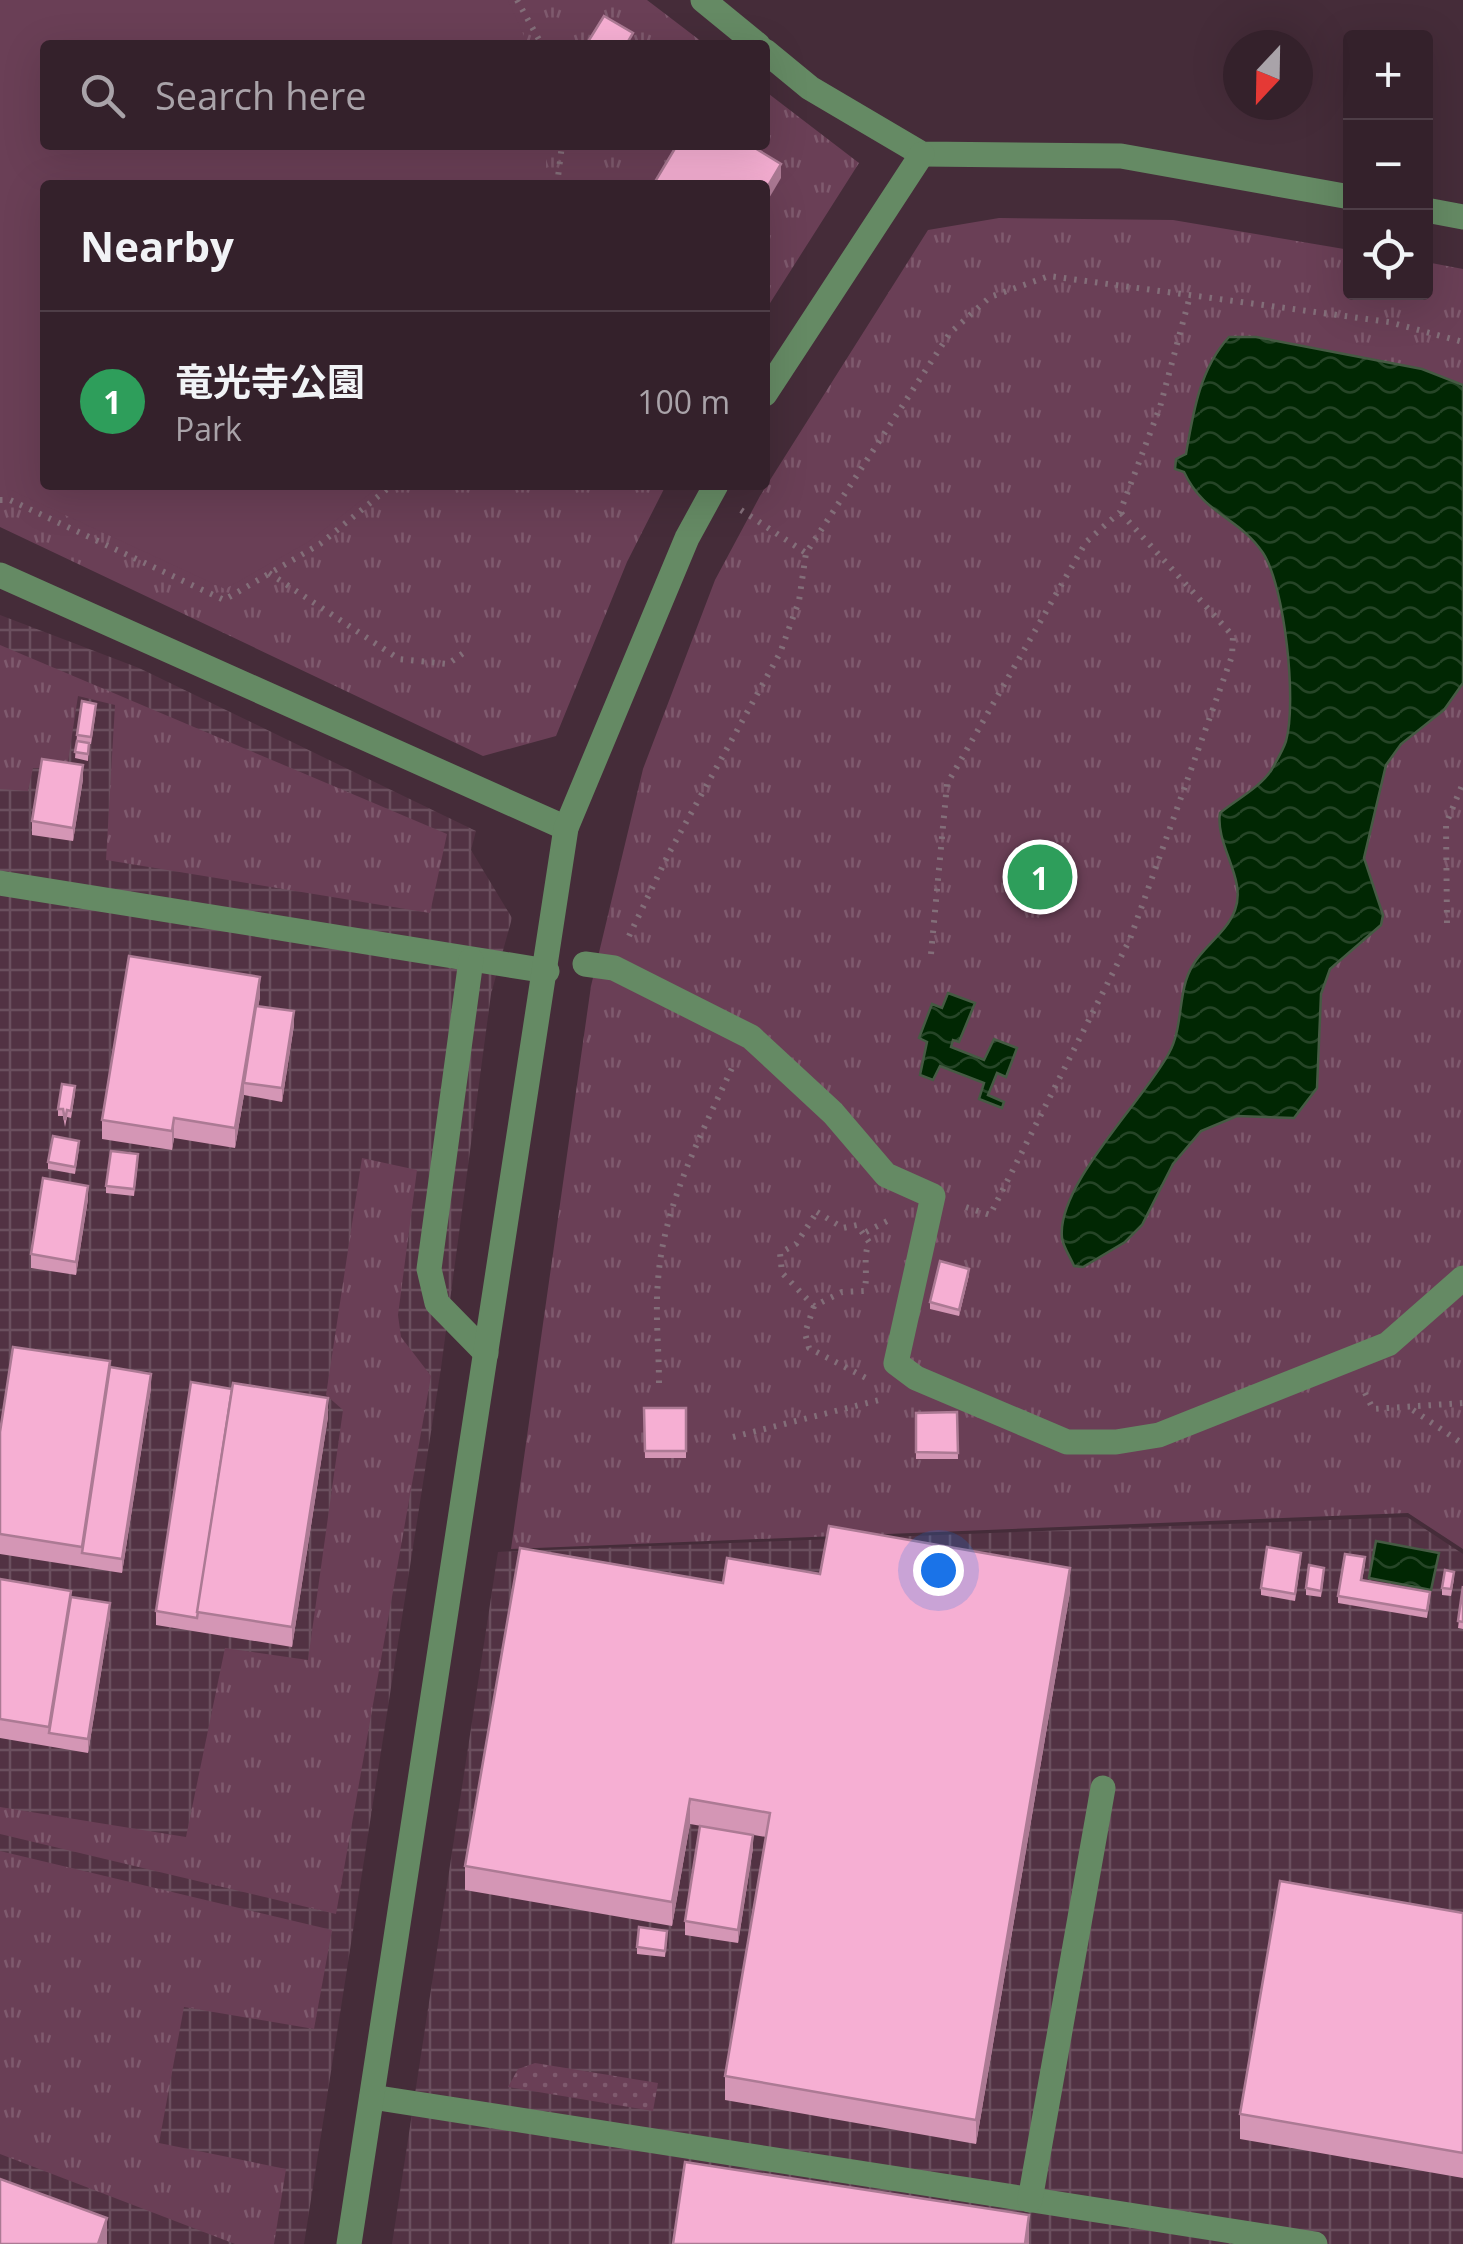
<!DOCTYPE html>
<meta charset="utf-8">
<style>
:root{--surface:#34212b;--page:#3c2933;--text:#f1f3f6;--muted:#a9a3a9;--line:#4e3e47;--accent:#8abfa5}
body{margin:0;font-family:"Open Sans","Noto Sans JP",sans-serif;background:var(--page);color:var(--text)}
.controls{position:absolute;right:30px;top:30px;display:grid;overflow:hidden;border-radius:10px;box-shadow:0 10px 40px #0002}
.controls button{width:90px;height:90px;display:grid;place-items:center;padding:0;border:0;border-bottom:2px solid var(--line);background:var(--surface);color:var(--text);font:50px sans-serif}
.compass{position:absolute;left:1223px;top:30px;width:90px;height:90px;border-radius:50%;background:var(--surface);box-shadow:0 10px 40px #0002;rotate:202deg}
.you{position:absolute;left:938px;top:1570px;width:35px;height:35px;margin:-25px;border:8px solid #fff;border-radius:50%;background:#1a73e8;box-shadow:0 0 0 15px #1a73e833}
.badge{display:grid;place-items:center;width:65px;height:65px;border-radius:50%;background:var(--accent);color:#fff;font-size:32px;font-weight:700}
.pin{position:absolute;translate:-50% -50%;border:5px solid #fff;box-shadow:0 2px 10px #0006}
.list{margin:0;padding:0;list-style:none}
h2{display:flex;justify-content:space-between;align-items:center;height:130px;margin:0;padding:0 40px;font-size:42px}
h2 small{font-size:32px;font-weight:400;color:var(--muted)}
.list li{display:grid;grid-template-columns:65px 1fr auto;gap:30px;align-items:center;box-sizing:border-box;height:180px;padding:0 40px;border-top:2px solid var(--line)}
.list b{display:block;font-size:38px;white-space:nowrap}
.list p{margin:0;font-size:32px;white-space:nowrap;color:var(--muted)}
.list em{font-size:32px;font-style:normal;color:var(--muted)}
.icon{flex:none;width:55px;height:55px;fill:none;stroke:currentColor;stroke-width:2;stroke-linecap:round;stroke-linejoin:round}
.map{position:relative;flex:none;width:1463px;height:2244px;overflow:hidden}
.search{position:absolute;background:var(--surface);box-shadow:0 10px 40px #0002;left:40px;top:40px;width:730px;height:110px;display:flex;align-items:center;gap:25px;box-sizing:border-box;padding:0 35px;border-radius:10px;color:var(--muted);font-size:38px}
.panel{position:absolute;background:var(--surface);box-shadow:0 10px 40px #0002;left:40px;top:180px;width:730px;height:310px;border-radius:10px}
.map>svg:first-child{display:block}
.industrial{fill:url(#industrial-grid)}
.grass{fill:url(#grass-tufts)}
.garden{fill:url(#garden-dots)}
.pitch{fill:#6a3f56}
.water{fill:url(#water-waves);stroke:#465b44;stroke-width:2.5}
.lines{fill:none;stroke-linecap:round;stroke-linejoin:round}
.path{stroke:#836e79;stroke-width:6;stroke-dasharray:2.5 8;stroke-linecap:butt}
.minor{stroke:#658a64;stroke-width:25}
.wall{fill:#d496b5}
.shaded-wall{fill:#ac7a94}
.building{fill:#f6afd3;stroke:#ac7a94;stroke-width:2.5}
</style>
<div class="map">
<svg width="1463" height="2244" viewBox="0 0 1463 2244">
<defs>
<pattern id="industrial-grid" width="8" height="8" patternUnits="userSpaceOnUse" patternTransform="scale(2.5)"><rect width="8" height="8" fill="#523243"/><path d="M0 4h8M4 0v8" fill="none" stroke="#6b4f5e"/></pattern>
<pattern id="grass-tufts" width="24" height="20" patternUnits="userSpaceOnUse" patternTransform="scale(2.5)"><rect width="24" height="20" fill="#6a3f56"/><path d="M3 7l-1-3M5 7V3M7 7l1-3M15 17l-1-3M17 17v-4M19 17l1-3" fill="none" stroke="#7f5a6e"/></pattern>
<pattern id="garden-dots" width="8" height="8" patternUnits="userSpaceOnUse" patternTransform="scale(2.5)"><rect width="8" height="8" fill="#6a3f56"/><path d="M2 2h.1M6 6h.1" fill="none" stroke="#7f5a6e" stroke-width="1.8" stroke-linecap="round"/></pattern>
<pattern id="water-waves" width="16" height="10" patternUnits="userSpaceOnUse" patternTransform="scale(2.5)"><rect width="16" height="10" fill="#012703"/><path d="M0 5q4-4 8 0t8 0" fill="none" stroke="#264527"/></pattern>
</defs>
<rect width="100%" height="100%" fill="#452c39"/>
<g class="industrial">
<path d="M 0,615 L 139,668 L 476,831 L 471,850 L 512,918 L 491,994 L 441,1368 L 304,2244 L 0,2244 Z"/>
<path d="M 1407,1517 L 1463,1554 L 1463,2244 L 392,2244 L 498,1552 Z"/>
</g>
<g class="grass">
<path d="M 0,0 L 647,0 L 706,45 L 45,45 L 45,145 L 765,145 L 765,91 L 859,163 L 765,311 L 765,185 L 45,185 L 45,485 L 666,485 L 627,562 L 556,736 L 483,756 L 0,527 Z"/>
<path d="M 999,218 L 1173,220 L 1350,250 L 1350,292 L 1426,292 L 1426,262 L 1463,269 L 1463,1549 L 1408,1513 L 511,1549 L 591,986 L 643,769 L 715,580 L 760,496 L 928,230 Z"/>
<path d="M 0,645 L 447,834 L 430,913 L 106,860 L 115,705 L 78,696 L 67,768 L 33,768 L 28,791 L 0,789 Z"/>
<path d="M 362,1158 L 417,1170 L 398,1315 L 401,1337 L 431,1376 L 336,1914 L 0,1834 L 0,1807 L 186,1837 L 225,1648 L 308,1660 L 343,1410 L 326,1395 Z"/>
<path d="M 0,1851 L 332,1930 L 314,2029 L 184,2007 L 159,2143 L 286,2169 L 274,2244 L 235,2244 L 0,2154 Z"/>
</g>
<path class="garden" d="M 535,2063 L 658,2083 L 653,2111 L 508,2087 L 518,2069 Z"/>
<path class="pitch" d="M 0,0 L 508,0 L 528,45 L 45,45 L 45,145 L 546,145 L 546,185 L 45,185 L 45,485 L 381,485 L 308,542 L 225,589 L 11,490 L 0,490 Z"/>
<g class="water">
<path d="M 1229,337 L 1256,337 L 1422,369 L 1463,385 L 1463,683 L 1444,710 L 1401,744 L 1386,765 L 1364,858 L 1383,915 L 1381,925 L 1330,969 L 1321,994 L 1317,1088 L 1294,1118 L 1237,1116 L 1201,1131 L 1173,1164 L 1142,1225 L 1125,1242 L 1083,1267 L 1074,1266 C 1071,1258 1063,1247 1062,1238 C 1056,1185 1145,1099 1169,1053 C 1184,1026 1177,990 1193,965 C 1204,946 1227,932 1235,910 C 1247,879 1215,845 1220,813 C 1236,800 1262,786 1272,769 C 1277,760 1283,750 1286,741 C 1297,702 1285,587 1263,553 C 1239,517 1204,515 1184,472 L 1175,469 L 1176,459 L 1186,454 C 1193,413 1200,368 1229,337 Z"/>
<path d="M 948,993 L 975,1003 L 959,1042 L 953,1040 L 951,1047 L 984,1060 L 994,1039 L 1017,1048 L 1006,1077 L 997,1073 L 988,1095 L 1004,1102 L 1002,1108 L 979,1099 L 984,1083 L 940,1066 L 933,1080 L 920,1075 L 927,1042 L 919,1038 L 932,1004 L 942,1008 Z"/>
<path d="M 1376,1541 L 1439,1553 L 1431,1590 L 1369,1578 Z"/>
</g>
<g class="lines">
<g class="path">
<path d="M 517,0 L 542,45"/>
<path d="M 557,185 L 562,145"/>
<path d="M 0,500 L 10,500 L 224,600 L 320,544 L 392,485"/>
<path d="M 741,510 L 806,553"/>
<path d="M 269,573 L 399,659 L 448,664 L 469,649"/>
<path d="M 1447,923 L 1446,824 L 1463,783"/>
<path d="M 629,936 L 669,853 L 780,653 L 799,601 L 806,553 L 950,333 L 990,297 L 1049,276 L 1389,322 L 1463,342"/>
<path d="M 931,954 L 947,784 L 1086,542 L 1120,512 L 1160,407 L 1190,296"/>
<path d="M 966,1207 L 990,1215 L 1130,939 L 1232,656 L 1233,636 L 1120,512"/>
<path d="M 817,1212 L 843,1228 L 857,1225 L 869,1242 C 862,1260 869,1275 864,1291 L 842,1292 L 814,1306 L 782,1273 L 780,1253 L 796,1244 Z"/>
<path d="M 866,1232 L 891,1219"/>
<path d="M 814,1306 L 805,1333 L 809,1348 L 866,1378"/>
<path d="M 659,1383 C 659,1349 655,1314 658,1281 C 663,1206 701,1135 732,1068"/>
<path d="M 1365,1393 L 1373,1409 L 1463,1403"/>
<path d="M 1413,1410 L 1463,1444"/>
<path d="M 733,1437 L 883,1399"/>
</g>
<g class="minor">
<path d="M 703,0 L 758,45"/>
<path d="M 765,51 L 810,88 L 922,154 L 1121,156 L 1350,197"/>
<path d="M 1426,210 L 1463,217"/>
<path d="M 765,394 L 922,154"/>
<path d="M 0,575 L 566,828"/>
<path d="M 0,883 L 547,971"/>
<path d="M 471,960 L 429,1269 L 437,1303 L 486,1353"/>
<path d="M 585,964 L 614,968 L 751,1037 L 833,1113 L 886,1175 L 933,1196 L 896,1363 L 916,1378 L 1067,1442 L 1116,1442 L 1159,1435 L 1388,1344 L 1463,1278"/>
<path d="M 372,2097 L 1315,2244"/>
<path d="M 1030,2200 L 1103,1788"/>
<path d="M 349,2244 L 566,828 L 687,538 L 716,485"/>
</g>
</g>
<g class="wall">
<path d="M 96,711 L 91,744 L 89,744 L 88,761 L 75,758 L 77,735 Z"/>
<path d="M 83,779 L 73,841 L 32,835 L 32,821 Z"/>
<path d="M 260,997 L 258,1006 L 294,1025 L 282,1102 L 244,1095 L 235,1148 L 174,1138 L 172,1150 L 102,1139 L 102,1120 Z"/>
<path d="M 75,1093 L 71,1118 L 67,1117 L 65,1127 L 63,1116 L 58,1116 L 58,1109 Z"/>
<path d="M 79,1148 L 75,1174 L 48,1169 L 48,1162 Z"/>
<path d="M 138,1161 L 134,1196 L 106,1193 L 106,1186 Z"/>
<path d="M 88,1199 L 76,1275 L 31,1268 L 31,1254 Z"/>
<path d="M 969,1275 L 959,1316 L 930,1309 L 930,1302 Z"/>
<path d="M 110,1368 L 151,1388 L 122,1573 L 0,1554 L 0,1432 Z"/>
<path d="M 232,1389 L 328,1417 L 292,1647 L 156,1625 L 156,1611 Z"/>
<path d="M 644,1408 L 686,1408 L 686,1458 L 645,1458 Z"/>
<path d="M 957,1412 L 958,1459 L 916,1459 L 916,1413 Z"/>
<path d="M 1301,1560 L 1295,1601 L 1261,1595 L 1261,1588 Z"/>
<path d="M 1365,1564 L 1362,1580 L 1430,1599 L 1427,1618 L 1338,1603 L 1338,1596 Z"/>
<path d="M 820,1574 L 1070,1592 L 976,2144 L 725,2100 L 725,2076 L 766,1837 L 690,1824 L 672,1926 L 465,1890 L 465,1866 L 723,1583 Z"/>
<path d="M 1324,1575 L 1321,1597 L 1306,1595 L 1306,1588 Z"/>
<path d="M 0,1579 L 71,1597 L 110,1617 L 88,1753 L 0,1738 Z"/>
<path d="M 1454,1579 L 1451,1596 L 1442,1595 L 1442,1588 Z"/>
<path d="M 1463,1586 L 1463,1629 L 1458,1628 Z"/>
<path d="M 753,1848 L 738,1943 L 685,1935 L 685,1921 Z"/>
<path d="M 1463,1913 L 1463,2178 L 1240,2139 L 1240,2114 Z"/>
<path d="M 667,1938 L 665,1957 L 637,1954 L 637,1947 Z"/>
</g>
<g class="shaded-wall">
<path d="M 781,164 L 781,178 L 765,205 L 765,191 Z"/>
<path d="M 83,765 L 83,779 L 73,841 L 73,828 Z"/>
<path d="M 260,977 L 260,997 L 246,1084 L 244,1083 L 244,1095 L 235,1148 L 235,1128 Z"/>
<path d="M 294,1011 L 294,1025 L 282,1102 L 282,1088 Z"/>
<path d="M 174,1118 L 174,1138 L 172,1150 L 172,1131 Z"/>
<path d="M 88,1186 L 88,1199 L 76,1275 L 76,1262 Z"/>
<path d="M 969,1269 L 969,1275 L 959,1316 L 959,1310 Z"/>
<path d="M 151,1374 L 151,1388 L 122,1573 L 122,1559 Z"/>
<path d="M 328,1398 L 328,1417 L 292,1647 L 292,1627 Z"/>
<path d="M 1070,1568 L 1070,1592 L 976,2144 L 976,2120 Z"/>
<path d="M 110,1603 L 110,1617 L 88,1753 L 88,1739 Z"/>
<path d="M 690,1799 L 690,1824 L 672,1926 L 672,1902 Z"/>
<path d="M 753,1835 L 753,1848 L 738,1943 L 738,1930 Z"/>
<path d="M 1029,2215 L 1029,2244 L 1025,2244 Z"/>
<path d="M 107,2218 L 107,2244 L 98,2244 Z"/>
</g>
<g class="building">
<path d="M 604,16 L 633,33 L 626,45 L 586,45 Z"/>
<path d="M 677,145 L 750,145 L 781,164 L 765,191 L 765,185 L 653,185 Z"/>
<path d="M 82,701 L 96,704 L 91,737 L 77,735 Z"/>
<path d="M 77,741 L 89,743 L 88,754 L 75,752 Z"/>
<path d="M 42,759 L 83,765 L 73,828 L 32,821 Z"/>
<path d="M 129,956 L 260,977 L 235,1128 L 174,1118 L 172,1131 L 102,1120 Z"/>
<path d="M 256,1006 L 294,1011 L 282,1088 L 244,1083 Z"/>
<path d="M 62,1084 L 75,1086 L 71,1111 L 67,1110 L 65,1120 L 63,1109 L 58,1109 Z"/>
<path d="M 53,1136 L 79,1141 L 75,1167 L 48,1162 Z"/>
<path d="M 111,1151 L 138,1154 L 134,1189 L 106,1186 Z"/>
<path d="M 43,1178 L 88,1186 L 76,1262 L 31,1254 Z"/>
<path d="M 940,1261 L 969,1269 L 959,1310 L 930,1302 Z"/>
<path d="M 13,1347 L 110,1361 L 82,1547 L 0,1534 L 0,1432 Z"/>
<path d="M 110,1367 L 151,1374 L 122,1559 L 82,1553 Z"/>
<path d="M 191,1382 L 232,1389 L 197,1618 L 156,1611 Z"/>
<path d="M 233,1383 L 328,1398 L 292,1627 L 197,1612 Z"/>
<path d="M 644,1408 L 686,1408 L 686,1451 L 645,1451 Z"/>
<path d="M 957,1412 L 958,1453 L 916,1452 L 916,1413 Z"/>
<path d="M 829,1526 L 1070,1568 L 976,2120 L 725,2076 L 770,1813 L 690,1799 L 672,1902 L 465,1866 L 520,1548 L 723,1583 L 727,1558 L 820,1574 Z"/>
<path d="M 1267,1547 L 1301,1553 L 1295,1594 L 1261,1588 Z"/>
<path d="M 1345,1554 L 1365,1557 L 1361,1580 L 1430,1592 L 1427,1611 L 1338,1596 Z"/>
<path d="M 1309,1565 L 1324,1568 L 1321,1591 L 1306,1588 Z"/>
<path d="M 1445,1570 L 1454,1572 L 1451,1589 L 1442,1588 Z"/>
<path d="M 0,1579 L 71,1591 L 49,1727 L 0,1719 Z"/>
<path d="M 1463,1586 L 1463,1622 L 1458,1621 Z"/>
<path d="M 71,1597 L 110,1603 L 88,1739 L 49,1733 Z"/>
<path d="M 700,1826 L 753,1835 L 738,1930 L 685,1921 Z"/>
<path d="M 1280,1881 L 1463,1913 L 1463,2153 L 1240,2114 Z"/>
<path d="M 639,1927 L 667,1931 L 665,1951 L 637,1947 Z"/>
<path d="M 685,2162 L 1029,2215 L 1025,2244 L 673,2244 Z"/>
<path d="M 0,2179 L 107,2218 L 98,2244 L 0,2244 Z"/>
</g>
</svg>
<div class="controls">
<button>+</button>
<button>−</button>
<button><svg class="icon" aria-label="locate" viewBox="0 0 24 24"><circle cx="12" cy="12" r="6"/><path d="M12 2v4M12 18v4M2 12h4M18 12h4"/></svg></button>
</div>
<svg class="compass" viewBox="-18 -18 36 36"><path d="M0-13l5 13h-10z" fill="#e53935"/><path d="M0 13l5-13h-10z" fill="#a9a3a9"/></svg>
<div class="you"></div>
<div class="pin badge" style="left:1040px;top:877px;background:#2e9e5b">1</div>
<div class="search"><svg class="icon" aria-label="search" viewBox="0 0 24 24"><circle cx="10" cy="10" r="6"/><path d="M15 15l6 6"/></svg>Search here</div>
<section class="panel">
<h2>Nearby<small></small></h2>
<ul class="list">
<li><span class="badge" style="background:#2e9e5b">1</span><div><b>竜光寺公園</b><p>Park</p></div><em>100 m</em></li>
</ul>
</section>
</div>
